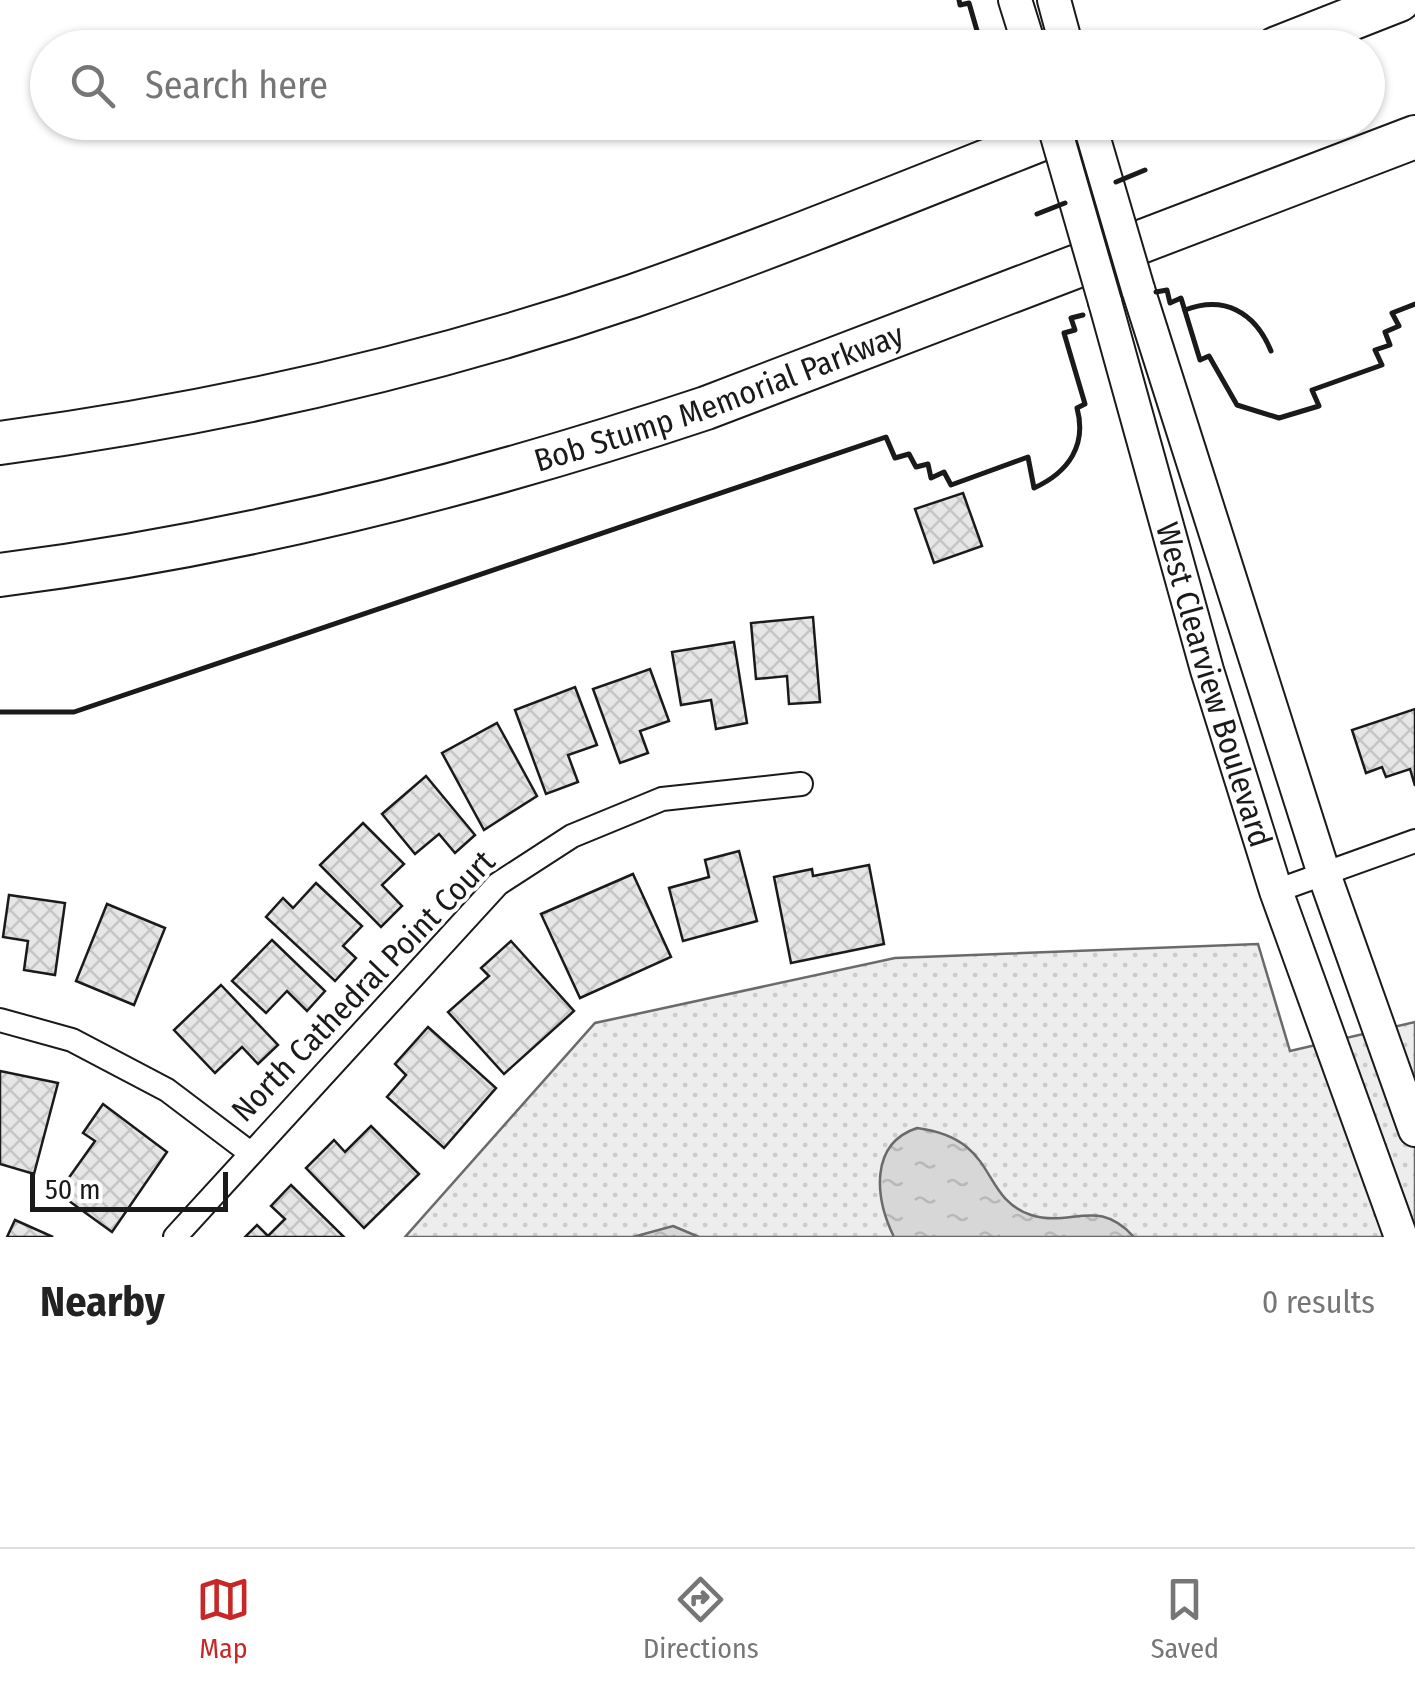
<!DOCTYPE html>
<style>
:root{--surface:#fff;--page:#f6f6f6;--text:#222;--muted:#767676;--line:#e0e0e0;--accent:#c62828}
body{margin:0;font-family:"Fira Sans Condensed",sans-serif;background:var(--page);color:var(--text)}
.scale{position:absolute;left:30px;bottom:25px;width:198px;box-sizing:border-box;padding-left:10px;border:5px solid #1a1a1a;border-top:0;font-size:28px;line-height:35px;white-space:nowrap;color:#1a1a1a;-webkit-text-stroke:8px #fff;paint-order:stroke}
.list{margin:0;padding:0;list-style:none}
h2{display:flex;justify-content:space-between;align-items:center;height:130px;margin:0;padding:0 40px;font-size:42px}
h2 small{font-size:32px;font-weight:400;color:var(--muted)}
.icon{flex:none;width:55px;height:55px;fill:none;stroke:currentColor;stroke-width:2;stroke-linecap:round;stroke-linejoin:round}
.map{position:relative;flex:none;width:1415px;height:1237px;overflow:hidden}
.search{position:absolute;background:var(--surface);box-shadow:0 2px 8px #0004;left:30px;right:30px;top:30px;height:110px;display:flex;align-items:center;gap:25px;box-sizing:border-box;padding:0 35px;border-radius:55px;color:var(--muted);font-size:38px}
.sheet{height:310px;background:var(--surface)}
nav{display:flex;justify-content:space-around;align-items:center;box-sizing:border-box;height:140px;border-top:2px solid var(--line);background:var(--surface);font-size:28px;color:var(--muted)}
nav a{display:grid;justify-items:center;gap:5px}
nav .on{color:var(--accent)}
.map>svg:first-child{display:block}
.grass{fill:url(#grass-dots);stroke:#6a6a6a;stroke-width:2.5}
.water{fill:url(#water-ripples);stroke:#6a6a6a;stroke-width:2.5}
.building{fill:url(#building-cross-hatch);stroke:#1a1a1a;stroke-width:2.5}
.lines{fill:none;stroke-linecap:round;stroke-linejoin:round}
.street-casing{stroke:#1a1a1a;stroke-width:26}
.secondary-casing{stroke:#1a1a1a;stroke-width:36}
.highway-casing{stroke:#1a1a1a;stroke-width:46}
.street{stroke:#fff;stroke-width:22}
.secondary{stroke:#fff;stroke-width:32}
.highway{stroke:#fff;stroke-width:42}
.secondary-bridge-casing{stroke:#1a1a1a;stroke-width:36;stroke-linecap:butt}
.secondary-bridge{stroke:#fff;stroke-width:32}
.wall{stroke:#1a1a1a;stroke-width:5}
.labels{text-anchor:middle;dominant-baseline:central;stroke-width:8;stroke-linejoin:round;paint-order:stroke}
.street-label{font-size:32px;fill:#1a1a1a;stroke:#fff}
</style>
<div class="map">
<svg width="1415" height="1237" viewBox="0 0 1415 1237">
<defs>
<pattern id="grass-dots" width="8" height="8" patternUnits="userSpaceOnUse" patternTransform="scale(2.5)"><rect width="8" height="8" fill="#ededed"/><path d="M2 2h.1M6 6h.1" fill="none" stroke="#cbcbcb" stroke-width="1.8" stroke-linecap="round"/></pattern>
<pattern id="water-ripples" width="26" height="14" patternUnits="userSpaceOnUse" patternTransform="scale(2.5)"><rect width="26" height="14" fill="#d7d7d7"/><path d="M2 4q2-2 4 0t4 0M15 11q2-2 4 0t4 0" fill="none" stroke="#b8b8b8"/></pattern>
<pattern id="building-cross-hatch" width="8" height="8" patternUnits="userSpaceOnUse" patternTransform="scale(2.5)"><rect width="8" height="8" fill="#e6e6e6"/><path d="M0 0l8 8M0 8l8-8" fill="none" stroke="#c5c5c5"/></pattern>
</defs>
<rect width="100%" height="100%" fill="#fff"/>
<path class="grass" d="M 1258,944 L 1290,1051 L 1415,1022 L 1415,1237 L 405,1237 L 595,1023 L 895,958 Z"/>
<g class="water">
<path d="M 917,1128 C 1000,1139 978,1197 1031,1215 C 1072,1228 1097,1196 1134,1237 L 894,1237 C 875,1198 869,1144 917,1128 Z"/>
<path d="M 673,1226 L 699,1237 L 633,1237 Z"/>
</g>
<g class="building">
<path d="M 963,493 L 982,546 L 934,563 L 915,509 Z"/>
<path d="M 813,617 L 820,702 L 789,704 L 787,676 L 756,679 L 751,623 Z"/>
<path d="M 734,642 L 747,723 L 716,729 L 711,700 L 681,705 L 672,652 Z"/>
<path d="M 650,669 L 669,721 L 640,731 L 648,753 L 620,763 L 593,689 Z"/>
<path d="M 575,687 L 597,745 L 568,755 L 578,782 L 546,794 L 515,710 Z"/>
<path d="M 1415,709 L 1415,786 L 1410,769 L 1386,777 L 1382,767 L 1366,773 L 1352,730 Z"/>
<path d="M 497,723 L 537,796 L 484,830 L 442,753 Z"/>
<path d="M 426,776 L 475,835 L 455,853 L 439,834 L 415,854 L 382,814 Z"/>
<path d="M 363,823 L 404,864 L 382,885 L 402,906 L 381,927 L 320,865 Z"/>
<path d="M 739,851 L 757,921 L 683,941 L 669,888 L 709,877 L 705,860 Z"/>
<path d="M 869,865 L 884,944 L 791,963 L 774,877 L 812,869 L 813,876 Z"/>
<path d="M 633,874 L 671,957 L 580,998 L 541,914 Z"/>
<path d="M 316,883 L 362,926 L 343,946 L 356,958 L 335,981 L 266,917 L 283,898 L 293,908 Z"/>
<path d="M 9,895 L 65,903 L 55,975 L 24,970 L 28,941 L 3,937 Z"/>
<path d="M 107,904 L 165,928 L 134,1005 L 76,981 Z"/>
<path d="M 272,940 L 325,991 L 307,1011 L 287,991 L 266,1013 L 232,981 Z"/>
<path d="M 511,941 L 574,1011 L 504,1074 L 448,1012 L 489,976 L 481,968 Z"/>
<path d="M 221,985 L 278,1045 L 258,1064 L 242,1047 L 215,1073 L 174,1030 Z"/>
<path d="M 428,1027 L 496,1088 L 444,1148 L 387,1097 L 406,1075 L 395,1064 Z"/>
<path d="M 0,1071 L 58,1083 L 34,1174 L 0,1164 Z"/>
<path d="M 103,1104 L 167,1152 L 112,1232 L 58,1193 L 95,1141 L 83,1133 Z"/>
<path d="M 371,1126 L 419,1174 L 364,1228 L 306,1168 L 334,1140 L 345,1152 Z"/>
<path d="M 291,1185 L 344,1237 L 245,1237 L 257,1225 L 268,1236 L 285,1219 L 271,1206 Z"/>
<path d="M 15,1220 L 53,1237 L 7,1237 Z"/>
</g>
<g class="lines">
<defs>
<g id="street">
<path d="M 1276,891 L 1415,841"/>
<path d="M 0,1020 L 72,1040 L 167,1090 L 249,1152"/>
<path d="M 175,1237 L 498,884 L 572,836 L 662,799 L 801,784"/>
</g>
<g id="secondary">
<path d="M 1015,0 L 1030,48"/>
<path d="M 1054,0 L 1067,48"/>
<path d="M 1138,289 L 1324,874 L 1415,1130"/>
<path id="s1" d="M 1105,302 L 1207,670 L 1276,891 L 1401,1237"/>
</g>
<g id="highway">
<path d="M 1277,48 L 1399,0"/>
<path d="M 0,443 C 214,414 428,366 633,296 C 785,243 935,181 1085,122"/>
<path id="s2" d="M 0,575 C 242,544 475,485 706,408 L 1415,137"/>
</g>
</defs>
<use href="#street" class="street-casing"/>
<use href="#secondary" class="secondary-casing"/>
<use href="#highway" class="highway-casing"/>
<use href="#street" class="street"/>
<use href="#secondary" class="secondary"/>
<use href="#highway" class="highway"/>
<defs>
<g id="secondary-bridge">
<path d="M 1053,122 L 1105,302"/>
<path d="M 1089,122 L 1138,289"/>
</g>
</defs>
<use href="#secondary-bridge" class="secondary-bridge-casing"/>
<use href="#secondary-bridge" class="secondary-bridge"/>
<g class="wall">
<path d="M 959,0 L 960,5 L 969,3 L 982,48"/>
<path d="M 1116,182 L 1145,170"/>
<path d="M 1037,214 L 1065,203"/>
<path d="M 1156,292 L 1167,290 L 1170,303 L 1181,298 L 1200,360 L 1209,356 L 1237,405 L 1279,418 L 1319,406 L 1312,390 L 1382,365 L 1375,350 L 1390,345 L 1385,332 L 1399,326 L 1392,313 L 1415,304"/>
<path d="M 1185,310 C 1224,295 1255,312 1271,351"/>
<path d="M 0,712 L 74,712 L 886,437 L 895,458 L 909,454 L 916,467 L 928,464 L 931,478 L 944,472 L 951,485 L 1028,457 L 1034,488 C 1069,472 1087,445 1077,408 L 1085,404 L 1064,333 L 1075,330 L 1071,318 L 1083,315"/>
</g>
</g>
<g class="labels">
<g class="street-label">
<text stroke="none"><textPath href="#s2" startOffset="742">Bob Stump Memorial Parkway</textPath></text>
<text stroke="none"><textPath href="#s1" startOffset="398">West Clearview Boulevard</textPath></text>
<text transform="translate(363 986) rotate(-46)">North Cathedral Point Court</text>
</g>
</g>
</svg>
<div class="scale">50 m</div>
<div class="search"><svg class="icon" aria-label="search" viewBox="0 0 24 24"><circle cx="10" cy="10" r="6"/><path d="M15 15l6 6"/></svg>Search here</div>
</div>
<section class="sheet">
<h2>Nearby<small>0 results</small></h2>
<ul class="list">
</ul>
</section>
<nav>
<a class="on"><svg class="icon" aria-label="map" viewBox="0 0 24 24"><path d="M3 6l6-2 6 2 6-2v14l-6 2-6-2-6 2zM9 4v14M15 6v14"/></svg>Map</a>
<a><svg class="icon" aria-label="directions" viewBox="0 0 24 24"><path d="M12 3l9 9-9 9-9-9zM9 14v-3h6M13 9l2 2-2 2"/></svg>Directions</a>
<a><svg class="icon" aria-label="saved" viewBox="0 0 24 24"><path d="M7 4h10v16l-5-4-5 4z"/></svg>Saved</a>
</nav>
